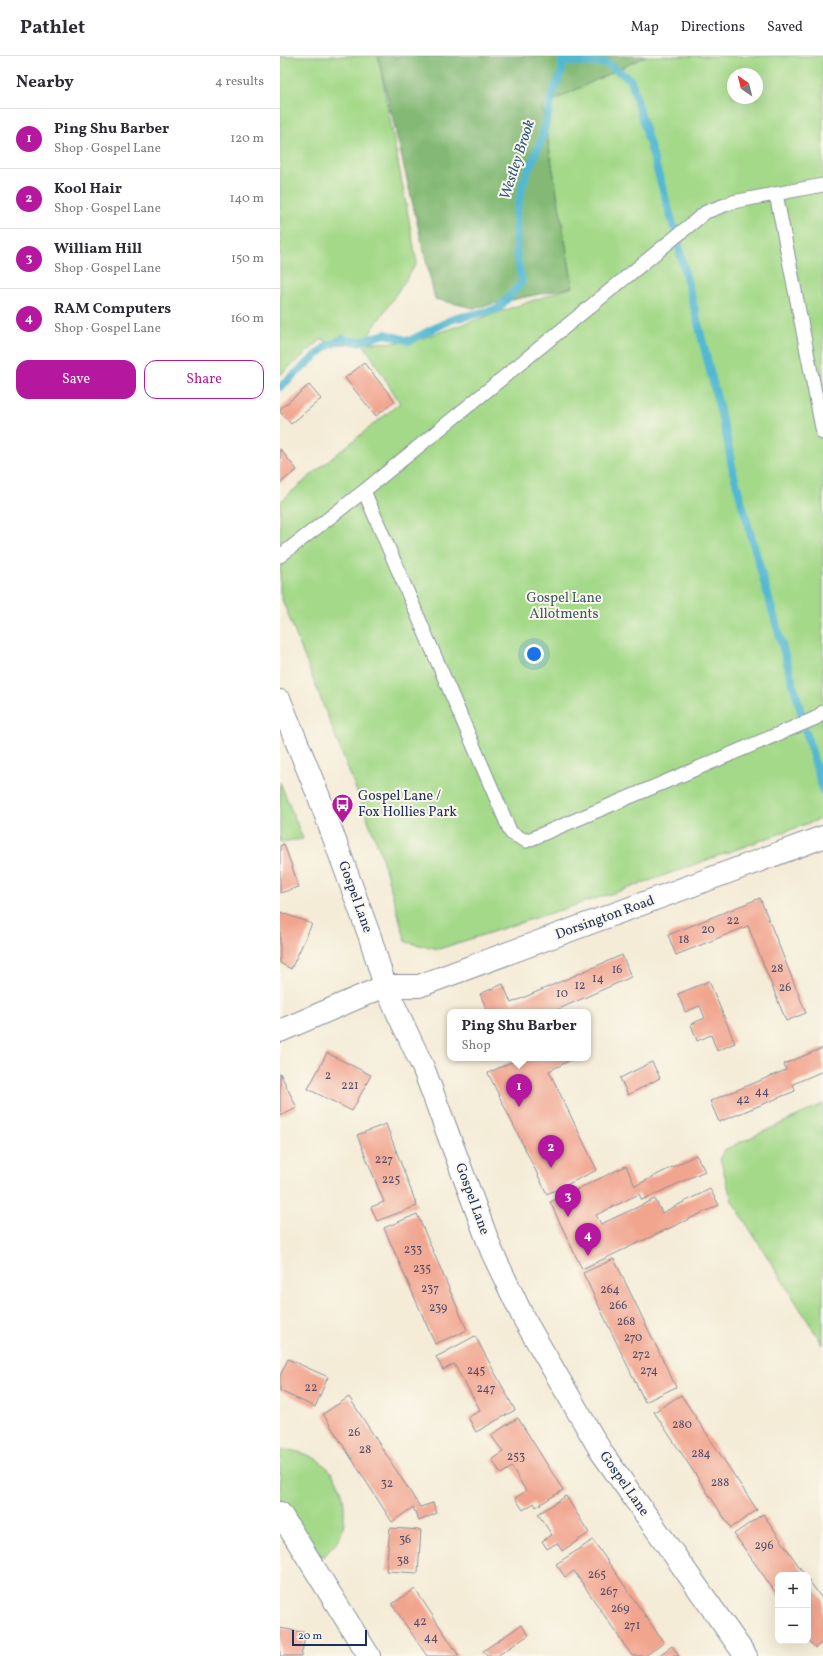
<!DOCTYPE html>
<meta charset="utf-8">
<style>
:root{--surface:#fff;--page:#f7f7f7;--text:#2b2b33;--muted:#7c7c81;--line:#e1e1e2;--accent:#b5179e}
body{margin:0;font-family:Vollkorn,serif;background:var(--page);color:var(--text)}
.controls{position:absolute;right:12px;bottom:12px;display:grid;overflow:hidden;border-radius:8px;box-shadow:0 4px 16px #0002}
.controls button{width:36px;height:36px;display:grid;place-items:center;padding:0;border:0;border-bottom:1px solid var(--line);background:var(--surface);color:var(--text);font:20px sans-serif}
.compass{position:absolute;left:447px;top:12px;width:36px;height:36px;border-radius:50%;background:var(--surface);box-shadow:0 4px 16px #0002;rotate:325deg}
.scale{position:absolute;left:12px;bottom:10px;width:75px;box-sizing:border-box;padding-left:4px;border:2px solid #1b2f5e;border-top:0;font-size:11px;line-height:14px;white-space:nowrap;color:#1b2f5e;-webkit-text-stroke:3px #fbf7ec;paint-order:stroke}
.you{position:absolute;left:254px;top:598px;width:14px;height:14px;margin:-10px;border:3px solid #fff;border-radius:50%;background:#1a73e8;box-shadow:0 0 0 6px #1a73e833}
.badge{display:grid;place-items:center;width:26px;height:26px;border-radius:50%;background:var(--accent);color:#fff;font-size:13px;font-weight:700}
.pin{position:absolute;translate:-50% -33px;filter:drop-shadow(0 1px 2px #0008)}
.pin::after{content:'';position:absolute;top:21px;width:14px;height:12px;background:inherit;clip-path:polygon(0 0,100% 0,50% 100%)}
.popup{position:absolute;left:167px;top:953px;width:144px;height:52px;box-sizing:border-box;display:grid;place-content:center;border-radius:8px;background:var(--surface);filter:drop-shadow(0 1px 3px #0005);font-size:13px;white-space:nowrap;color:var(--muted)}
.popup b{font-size:15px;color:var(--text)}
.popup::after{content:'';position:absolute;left:50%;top:100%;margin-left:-8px;border:8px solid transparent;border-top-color:var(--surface)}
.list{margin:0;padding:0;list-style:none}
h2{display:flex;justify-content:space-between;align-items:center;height:52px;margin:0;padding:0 16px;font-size:17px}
h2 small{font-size:13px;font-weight:400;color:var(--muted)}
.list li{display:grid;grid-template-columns:26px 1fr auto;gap:12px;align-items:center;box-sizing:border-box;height:60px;padding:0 16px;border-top:1px solid var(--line)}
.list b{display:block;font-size:15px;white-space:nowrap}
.list p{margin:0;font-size:13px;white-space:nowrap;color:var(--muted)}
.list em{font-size:13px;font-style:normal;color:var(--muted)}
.actions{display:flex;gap:8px;padding:12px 16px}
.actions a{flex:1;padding:9px 0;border:1px solid var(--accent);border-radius:12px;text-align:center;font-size:14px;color:var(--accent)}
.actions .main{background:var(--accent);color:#fff}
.map{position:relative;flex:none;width:543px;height:1600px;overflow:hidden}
header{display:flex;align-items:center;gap:24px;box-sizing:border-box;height:56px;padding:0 20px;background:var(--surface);border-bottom:1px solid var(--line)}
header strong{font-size:19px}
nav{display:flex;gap:22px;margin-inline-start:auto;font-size:14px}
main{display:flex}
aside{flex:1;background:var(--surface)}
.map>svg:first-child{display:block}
.green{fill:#a4d989;stroke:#608474;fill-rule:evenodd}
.forest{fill:#83b975;stroke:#4f746a}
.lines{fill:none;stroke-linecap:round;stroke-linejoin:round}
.stream{stroke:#53b8d1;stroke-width:8}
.building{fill:#f1a58f}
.lane-casing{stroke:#888e9a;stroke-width:15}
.street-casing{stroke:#888e9a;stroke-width:24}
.secondary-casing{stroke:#888e9a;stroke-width:24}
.lane{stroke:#fff;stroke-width:13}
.street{stroke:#fff;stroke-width:22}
.secondary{stroke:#fff;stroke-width:22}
.labels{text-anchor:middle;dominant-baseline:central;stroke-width:4;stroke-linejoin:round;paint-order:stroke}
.number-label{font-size:12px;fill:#504c6a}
.park-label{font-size:14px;fill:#3d5a69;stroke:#fbf7ec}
.poi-label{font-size:14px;fill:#1b2f5e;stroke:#fbf7ec;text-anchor:start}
.street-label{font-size:14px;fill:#1b2f5e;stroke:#fbf7ec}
.water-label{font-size:15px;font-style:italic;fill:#2c5880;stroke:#fbf7ec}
</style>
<header>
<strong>Pathlet</strong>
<nav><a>Map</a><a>Directions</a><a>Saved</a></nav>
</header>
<main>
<aside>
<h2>Nearby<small>4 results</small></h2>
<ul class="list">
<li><span class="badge">1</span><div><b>Ping Shu Barber</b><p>Shop · Gospel Lane</p></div><em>120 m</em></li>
<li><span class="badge">2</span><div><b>Kool Hair</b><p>Shop · Gospel Lane</p></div><em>140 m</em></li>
<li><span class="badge">3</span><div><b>William Hill</b><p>Shop · Gospel Lane</p></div><em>150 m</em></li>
<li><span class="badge">4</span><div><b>RAM Computers</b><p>Shop · Gospel Lane</p></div><em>160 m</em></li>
</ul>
<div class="actions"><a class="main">Save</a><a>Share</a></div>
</aside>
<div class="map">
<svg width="543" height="1600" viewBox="0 0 543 1600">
<rect width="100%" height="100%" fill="#fbf7ec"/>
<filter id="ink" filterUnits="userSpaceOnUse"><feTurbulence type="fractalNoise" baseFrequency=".025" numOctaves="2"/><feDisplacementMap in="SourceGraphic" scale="8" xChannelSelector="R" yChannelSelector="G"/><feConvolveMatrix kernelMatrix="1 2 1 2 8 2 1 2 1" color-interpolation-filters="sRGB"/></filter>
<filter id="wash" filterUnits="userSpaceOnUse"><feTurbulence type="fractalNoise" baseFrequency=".012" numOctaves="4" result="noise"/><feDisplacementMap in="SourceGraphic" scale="16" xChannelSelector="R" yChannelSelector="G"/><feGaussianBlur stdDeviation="0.9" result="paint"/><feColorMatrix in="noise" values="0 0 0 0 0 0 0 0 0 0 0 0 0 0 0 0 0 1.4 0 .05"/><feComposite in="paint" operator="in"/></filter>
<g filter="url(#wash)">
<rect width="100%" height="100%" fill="#f4ecd7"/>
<g class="green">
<path d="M 0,0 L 98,0 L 137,207 L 83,287 L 131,286 L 293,231 L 262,50 L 366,0 L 543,0 L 543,762 L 352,831 L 159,893 L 126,886 L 100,795 L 0,538 L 0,446 L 36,415 L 120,347 L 83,287 L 53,289 L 42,283 L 0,319 ZM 453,18 L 477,18 L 477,42 L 453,42 Z"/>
<path d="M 0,726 L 23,783 L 0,786 Z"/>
<path d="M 543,1048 L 543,1289 L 452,1145 L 440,1102 L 444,1094 Z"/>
<path d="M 0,1394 C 38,1393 67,1421 64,1460 C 64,1467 63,1475 60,1481 C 57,1489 40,1503 33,1510 L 0,1457 Z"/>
</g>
<path class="forest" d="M 98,0 L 366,0 L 262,50 L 293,231 L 194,252 L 155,243 Z"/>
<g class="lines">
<g class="stream">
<path d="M 282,3 L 289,6 L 327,7 L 351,24 L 394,172"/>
<path d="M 398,183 L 400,196 L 447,382 L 453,416 L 523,663"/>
<path d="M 0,331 L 47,290 L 63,283 L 78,286 L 106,278 L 129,285 L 173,263 L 218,253 L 242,226 L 237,201 L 236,158 L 244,124 L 262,83 L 273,36 L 282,15 L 282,0"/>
<path d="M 526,676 L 543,735"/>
</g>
</g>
<g id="blocks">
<g class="building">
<path d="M 84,307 L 115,345 L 96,360 L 65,322 Z"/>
<path d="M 29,329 L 41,343 L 11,368 L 0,356 L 0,353 Z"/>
<path d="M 0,393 L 17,414 L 0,427 Z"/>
<path d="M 4,788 L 19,831 L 0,837 L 0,790 Z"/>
<path d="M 480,842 L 526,957 L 506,965 L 468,870 L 396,899 L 388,879 Z"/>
<path d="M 0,856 L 32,868 L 11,913 L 0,907 Z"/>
<path d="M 342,899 L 351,921 L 272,956 L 208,956 L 200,938 L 223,928 L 231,947 Z"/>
<path d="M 429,925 L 455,987 L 437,995 L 431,979 L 417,985 L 411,968 L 425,962 L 420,950 L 405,956 L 398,938 Z"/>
<path d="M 543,992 L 543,1015 L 513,1028 L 515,1035 L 439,1066 L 430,1045 L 506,1014 L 504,1008 Z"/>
<path d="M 47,997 L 91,1019 L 72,1055 L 28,1033 Z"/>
<path d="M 240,1002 L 295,1002 L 269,1015 L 317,1114 L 267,1138 L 208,1017 Z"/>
<path d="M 372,1006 L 380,1022 L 348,1039 L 340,1022 Z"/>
<path d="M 0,1017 L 17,1052 L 0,1060 Z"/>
<path d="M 106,1068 L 137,1150 L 97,1165 L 91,1151 L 104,1146 L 77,1079 Z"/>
<path d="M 416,1099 L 425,1115 L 362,1144 L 359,1138 L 316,1159 L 321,1168 L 375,1143 L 382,1157 L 430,1133 L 439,1149 L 302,1213 L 270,1146 L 346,1110 L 355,1130 Z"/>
<path d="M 137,1158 L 187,1274 L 155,1288 L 104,1172 Z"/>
<path d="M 334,1203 L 396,1331 L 365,1346 L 303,1217 Z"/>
<path d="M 195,1280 L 235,1354 L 196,1376 L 188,1361 L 200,1355 L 198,1350 L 174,1308 L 163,1314 L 156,1301 Z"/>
<path d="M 8,1303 L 48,1321 L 35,1351 L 0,1335 L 0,1320 Z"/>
<path d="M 401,1339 L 477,1454 L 451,1472 L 374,1356 Z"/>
<path d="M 69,1341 L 140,1451 L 153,1447 L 157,1457 L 139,1465 L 133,1451 L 112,1466 L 43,1358 Z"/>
<path d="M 238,1362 L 283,1434 L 256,1451 L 254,1447 L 243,1454 L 235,1442 L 246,1435 L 232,1411 L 221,1418 L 212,1403 L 223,1396 L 211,1379 Z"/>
<path d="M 286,1440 L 309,1477 L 282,1495 L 277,1487 L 267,1493 L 262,1485 L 272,1479 L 258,1458 Z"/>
<path d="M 483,1458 L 525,1519 L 498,1519 L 498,1540 L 454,1478 Z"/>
<path d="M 110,1472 L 141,1474 L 138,1517 L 106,1515 Z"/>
<path d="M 313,1484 L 384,1587 L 365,1600 L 352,1600 L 294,1515 L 285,1521 L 276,1508 Z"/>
<path d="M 528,1523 L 543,1544 L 543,1586 L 535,1592 L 528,1583 Z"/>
<path d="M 135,1533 L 168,1583 L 179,1600 L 147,1600 L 134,1581 L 112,1548 Z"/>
<path d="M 241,1569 L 249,1579 L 217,1600 L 207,1600 L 203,1595 Z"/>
<path d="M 0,1572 L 26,1577 L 21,1600 L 0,1600 Z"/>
<path d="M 392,1590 L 399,1600 L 378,1600 Z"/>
</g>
</g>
</g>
<g filter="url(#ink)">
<use href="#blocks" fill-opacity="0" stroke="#888e9a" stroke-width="1"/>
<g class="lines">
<defs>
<g id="lane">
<path d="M 496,138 L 543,377"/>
<path d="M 84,435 L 231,777 L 246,785 L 536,662 L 543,656"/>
<path d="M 0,500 L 84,435 L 426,156 L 453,146 L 543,129"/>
</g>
<g id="street">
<path d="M 0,975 L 105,930 L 139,930 L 543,781"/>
<path d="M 0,1457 L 89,1600"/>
</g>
<path id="secondary" d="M 0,645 L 39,741 L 90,881 L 105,930 L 143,1011 L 212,1196 L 244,1263 L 322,1397 L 466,1600"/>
</defs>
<use href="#lane" class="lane-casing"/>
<use href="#street" class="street-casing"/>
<use href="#secondary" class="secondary-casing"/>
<use href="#lane" class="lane"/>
<use href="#street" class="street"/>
<use href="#secondary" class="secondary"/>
</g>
</g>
<defs>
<symbol id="bus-pin" viewBox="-11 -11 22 30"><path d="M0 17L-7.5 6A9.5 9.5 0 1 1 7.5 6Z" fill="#b5179e" stroke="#fbf7ec"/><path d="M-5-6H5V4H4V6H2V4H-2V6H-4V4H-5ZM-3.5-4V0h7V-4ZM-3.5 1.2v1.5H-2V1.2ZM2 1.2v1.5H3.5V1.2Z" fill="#fff"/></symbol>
</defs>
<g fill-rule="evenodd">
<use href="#bus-pin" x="50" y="736" width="25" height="34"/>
</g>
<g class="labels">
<g class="number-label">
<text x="453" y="865">22</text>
<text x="428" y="874">20</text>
<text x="404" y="884">18</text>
<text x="497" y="913">28</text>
<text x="337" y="914">16</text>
<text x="318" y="923">14</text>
<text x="300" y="930">12</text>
<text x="505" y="932">26</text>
<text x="282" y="938">10</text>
<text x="48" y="1020">2</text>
<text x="70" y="1030">221</text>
<text x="482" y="1036">44</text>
<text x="463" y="1044">42</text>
<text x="104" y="1104">227</text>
<text x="111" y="1124">225</text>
<text x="133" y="1194">233</text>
<text x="142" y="1213">235</text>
<text x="150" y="1233">237</text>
<text x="330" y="1234">264</text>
<text x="338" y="1250">266</text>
<text x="158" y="1252">239</text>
<text x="346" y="1266">268</text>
<text x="353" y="1282">270</text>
<text x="361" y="1299">272</text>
<text x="196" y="1315">245</text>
<text x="369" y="1315">274</text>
<text x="31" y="1332">22</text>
<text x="206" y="1333">247</text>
<text x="402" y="1369">280</text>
<text x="74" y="1377">26</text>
<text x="85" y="1394">28</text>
<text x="421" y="1398">284</text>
<text x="236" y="1401">253</text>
<text x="440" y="1427">288</text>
<text x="107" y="1428">32</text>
<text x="125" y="1484">36</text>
<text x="484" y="1490">296</text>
<text x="123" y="1505">38</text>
<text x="317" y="1519">265</text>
<text x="329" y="1536">267</text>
<text x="340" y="1553">269</text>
<text x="140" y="1566">42</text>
<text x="352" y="1570">271</text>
<text x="151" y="1582">44</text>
</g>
<g class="park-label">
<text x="284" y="542">Gospel Lane<tspan x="284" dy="16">Allotments</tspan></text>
</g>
<g class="poi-label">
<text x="78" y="740">Gospel Lane /<tspan x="78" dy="16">Fox Hollies Park</tspan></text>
</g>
<g class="street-label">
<text transform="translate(75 841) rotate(70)">Gospel Lane</text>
<text transform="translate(325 862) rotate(-20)">Dorsington Road</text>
<text transform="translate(192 1143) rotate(70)">Gospel Lane</text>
<text transform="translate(344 1428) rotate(55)">Gospel Lane</text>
</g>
<g class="water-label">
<text transform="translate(238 104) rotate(-72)">Westley Brook</text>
</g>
</g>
</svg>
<div class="controls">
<button>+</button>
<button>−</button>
</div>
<svg class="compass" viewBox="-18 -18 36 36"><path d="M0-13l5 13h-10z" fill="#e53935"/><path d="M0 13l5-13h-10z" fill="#7c7c81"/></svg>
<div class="scale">20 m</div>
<div class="you"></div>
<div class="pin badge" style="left:239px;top:1051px">1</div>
<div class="popup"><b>Ping Shu Barber</b>Shop</div>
<div class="pin badge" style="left:271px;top:1112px">2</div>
<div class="pin badge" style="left:288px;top:1161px">3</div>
<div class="pin badge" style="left:308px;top:1200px">4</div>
</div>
</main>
